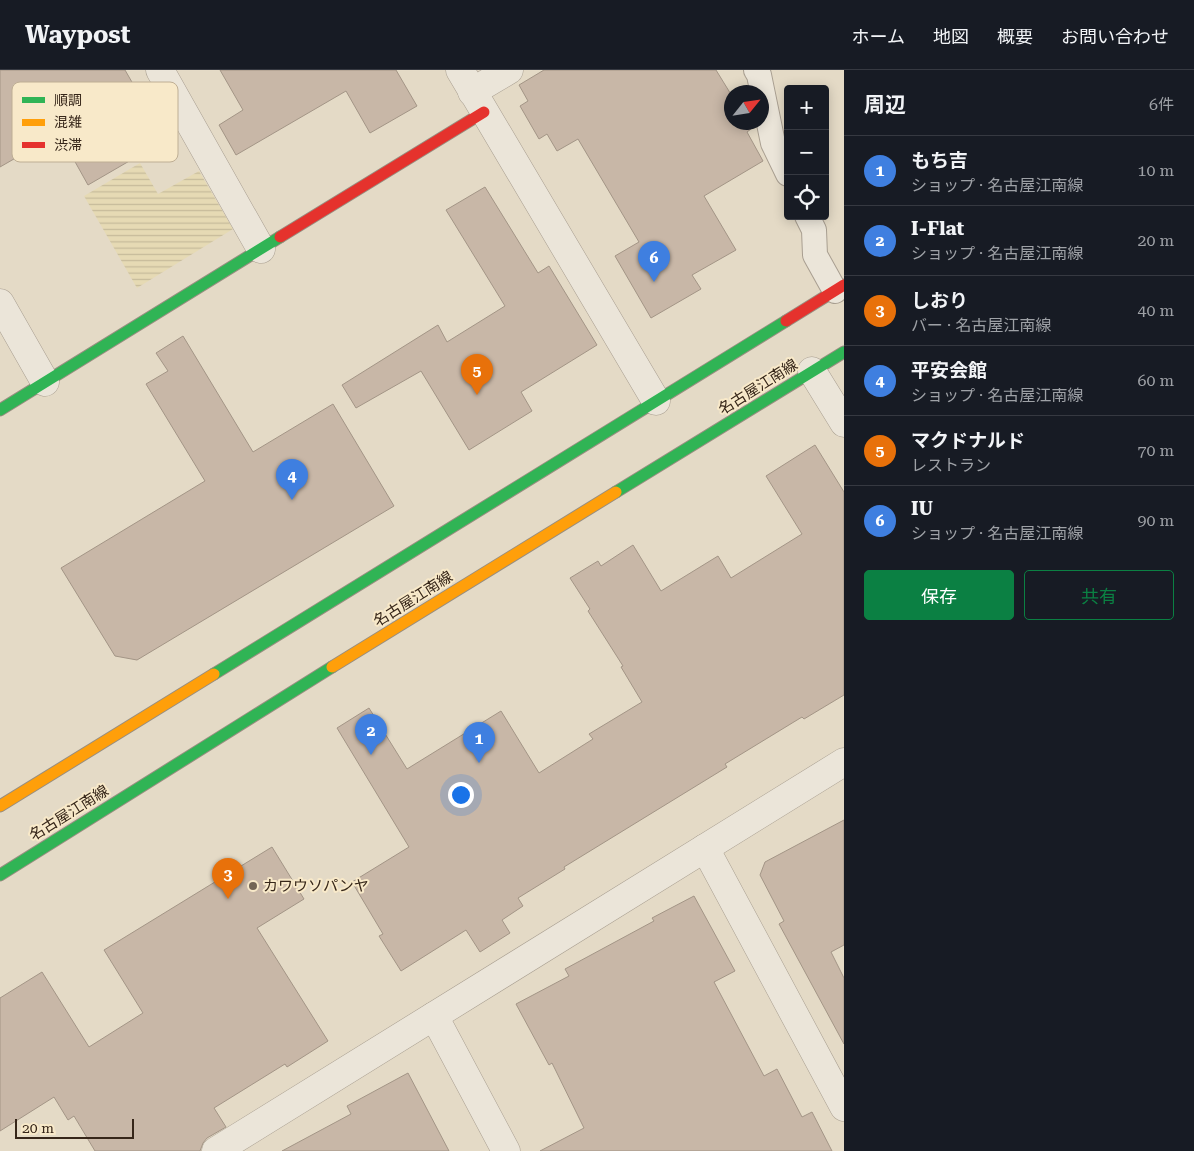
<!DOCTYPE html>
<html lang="ja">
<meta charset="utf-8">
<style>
:root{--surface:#171b24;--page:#20242c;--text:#f1f3f6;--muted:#9ea1a6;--line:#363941;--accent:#0b8043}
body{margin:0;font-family:"Roboto Serif","Noto Sans JP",serif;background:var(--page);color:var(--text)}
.controls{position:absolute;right:15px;top:15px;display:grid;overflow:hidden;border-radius:5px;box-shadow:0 2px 12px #0003}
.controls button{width:45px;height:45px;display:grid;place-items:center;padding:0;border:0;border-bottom:1px solid var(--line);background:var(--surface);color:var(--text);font:25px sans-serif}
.compass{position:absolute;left:724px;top:15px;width:45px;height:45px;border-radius:50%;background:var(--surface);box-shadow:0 2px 12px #0003;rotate:60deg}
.scale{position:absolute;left:15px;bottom:12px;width:119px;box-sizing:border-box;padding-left:5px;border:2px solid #362619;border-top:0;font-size:14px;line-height:18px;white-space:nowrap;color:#362619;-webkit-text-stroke:4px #f8e9c9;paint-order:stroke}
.you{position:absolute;left:460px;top:724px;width:18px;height:18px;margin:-12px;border:4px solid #fff;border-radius:50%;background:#1a73e8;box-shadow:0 0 0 8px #1a73e833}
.badge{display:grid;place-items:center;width:32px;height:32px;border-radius:50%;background:var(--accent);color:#fff;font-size:16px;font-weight:700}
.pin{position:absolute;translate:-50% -41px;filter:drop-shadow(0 1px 2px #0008)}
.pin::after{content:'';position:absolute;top:26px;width:18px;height:15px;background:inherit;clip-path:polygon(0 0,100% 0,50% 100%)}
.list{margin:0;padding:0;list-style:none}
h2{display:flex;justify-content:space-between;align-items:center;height:65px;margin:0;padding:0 20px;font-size:21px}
h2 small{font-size:16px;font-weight:400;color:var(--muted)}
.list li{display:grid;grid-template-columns:32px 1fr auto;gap:15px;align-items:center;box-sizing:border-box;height:70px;padding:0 20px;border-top:1px solid var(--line)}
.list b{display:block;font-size:19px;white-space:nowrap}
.list p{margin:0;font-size:16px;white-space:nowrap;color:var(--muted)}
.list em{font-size:16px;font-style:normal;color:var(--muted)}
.actions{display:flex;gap:10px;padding:15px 20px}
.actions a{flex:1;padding:11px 0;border:1px solid var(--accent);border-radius:5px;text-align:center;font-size:18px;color:var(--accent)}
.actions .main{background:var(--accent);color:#fff}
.icon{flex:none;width:28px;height:28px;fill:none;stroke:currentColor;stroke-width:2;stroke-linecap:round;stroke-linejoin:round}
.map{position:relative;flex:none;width:844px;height:1081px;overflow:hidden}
header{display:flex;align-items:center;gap:30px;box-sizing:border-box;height:70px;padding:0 25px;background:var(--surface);border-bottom:1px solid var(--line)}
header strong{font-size:24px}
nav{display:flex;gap:28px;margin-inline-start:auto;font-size:18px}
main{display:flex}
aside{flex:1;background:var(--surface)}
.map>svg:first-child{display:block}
.farmland{fill:url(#farmland-rules)}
.building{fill:#c8b7a7;stroke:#a39586}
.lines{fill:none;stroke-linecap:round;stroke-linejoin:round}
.lane-casing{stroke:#a89e90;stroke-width:26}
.street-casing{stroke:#a89e90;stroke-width:29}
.fast-casing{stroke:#988e80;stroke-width:13}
.slow-casing{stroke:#988e80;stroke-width:13}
.jam-casing{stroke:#988e80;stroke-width:13}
.lane{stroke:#ebe5d9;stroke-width:24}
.street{stroke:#ebe5d9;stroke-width:28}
.fast{stroke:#30b455;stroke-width:11}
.slow{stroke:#ff9f0a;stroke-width:11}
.jam{stroke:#e5322d;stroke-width:11}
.poi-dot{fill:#736556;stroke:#f8e9c9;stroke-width:2}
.labels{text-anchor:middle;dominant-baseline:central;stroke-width:4;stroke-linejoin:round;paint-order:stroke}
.street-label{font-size:15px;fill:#362619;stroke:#f8e9c9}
.poi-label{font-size:15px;fill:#362619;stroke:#f8e9c9;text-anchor:start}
.key{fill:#f8e9c9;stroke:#beae94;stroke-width:1}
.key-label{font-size:14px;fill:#362619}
</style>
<header>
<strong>Waypost</strong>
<nav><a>ホーム</a><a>地図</a><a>概要</a><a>お問い合わせ</a></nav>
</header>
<main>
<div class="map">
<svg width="844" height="1081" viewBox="0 0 844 1081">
<defs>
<pattern id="farmland-rules" width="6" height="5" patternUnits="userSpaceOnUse" patternTransform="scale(1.25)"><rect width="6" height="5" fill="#e6dab4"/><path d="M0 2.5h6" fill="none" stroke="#c6bb9a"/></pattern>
</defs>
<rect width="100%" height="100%" fill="#e4dac6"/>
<path class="farmland" d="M 140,93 L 158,124 L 199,101 L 233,159 L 137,218 L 84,126 Z"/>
<g class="building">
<path d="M 0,0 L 125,0 L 163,66 L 148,75 L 150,79 L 88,115 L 59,63 L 0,97 Z"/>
<path d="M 220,0 L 396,0 L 417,36 L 370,63 L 346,21 L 236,85 L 219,55 L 243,40 Z"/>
<path d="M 544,0 L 716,0 L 732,26 L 732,52 L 747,52 L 751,59 L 747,62 L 763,91 L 704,126 L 736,180 L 692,205 L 701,219 L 651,248 L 615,186 L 639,172 L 578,69 L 557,81 L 547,64 L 539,69 L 520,36 L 528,31 L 519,15 Z"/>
<path d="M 485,117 L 538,203 L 549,196 L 597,275 L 521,322 L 532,341 L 469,380 L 421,301 L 356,338 L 342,315 L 438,255 L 447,272 L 505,236 L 446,140 Z"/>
<path d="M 183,266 L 253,382 L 333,334 L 394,436 L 137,590 L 115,586 L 61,498 L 205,411 L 146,314 L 168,301 L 156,283 Z"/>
<path d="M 815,375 L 844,422 L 844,625 L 804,649 L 802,647 L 725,694 L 727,697 L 564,797 L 565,799 L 518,828 L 523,836 L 502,850 L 510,863 L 480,882 L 466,860 L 401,901 L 379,866 L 383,864 L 352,812 L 409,777 L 337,658 L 369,638 L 407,699 L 501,641 L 539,703 L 593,669 L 589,664 L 642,632 L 621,597 L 623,596 L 588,541 L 590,539 L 570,508 L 598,491 L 601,496 L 633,475 L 661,521 L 718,486 L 731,508 L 802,464 L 766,406 Z"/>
<path d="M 844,750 L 844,875 L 831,882 L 844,908 L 844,974 L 779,854 L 784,851 L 760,805 L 765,792 Z"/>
<path d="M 272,777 L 304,829 L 257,858 L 328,971 L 287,997 L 285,994 L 214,1038 L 226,1057 L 207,1068 L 203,1073 L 200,1081 L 95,1081 L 74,1046 L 68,1050 L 54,1027 L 0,1061 L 0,928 L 42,902 L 89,977 L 143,943 L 104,880 Z"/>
<path d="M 694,826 L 735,901 L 714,912 L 764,1006 L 777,999 L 802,1047 L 812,1042 L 832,1081 L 540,1081 L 584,1058 L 552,993 L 549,995 L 516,934 L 569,906 L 565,899 L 654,851 L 652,848 Z"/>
<path d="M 408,1003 L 449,1081 L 282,1081 L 351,1044 L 347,1036 Z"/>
</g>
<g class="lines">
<defs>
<g id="lane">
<path d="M 756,0 L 759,5 L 773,73 L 788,104"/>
<path d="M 807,146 L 814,160 L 815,185 L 835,221"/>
</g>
<g id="street">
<path d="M 160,0 L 261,179"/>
<path d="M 460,0 L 656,331"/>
<path d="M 472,22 L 509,0"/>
<path d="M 0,233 L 45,312"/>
<path d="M 812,301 L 844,353"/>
<path d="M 705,778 L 844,1037"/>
<path d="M 434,946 L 506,1081"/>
<path d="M 216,1081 L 844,692"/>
</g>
<g id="fast">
<path d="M 0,340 L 280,167"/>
<path d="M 616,422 L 844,282"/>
<path d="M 214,604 L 786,251"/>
<path d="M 0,805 L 332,597"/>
</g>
<g id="slow">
<path d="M 332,597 L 616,422"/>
<path d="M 0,736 L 214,604"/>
</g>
<g id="jam">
<path d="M 280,167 L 484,42"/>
<path d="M 786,251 L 844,215"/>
</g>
</defs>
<use href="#lane" class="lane-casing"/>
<use href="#street" class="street-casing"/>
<use href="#fast" class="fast-casing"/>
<use href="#slow" class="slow-casing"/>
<use href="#jam" class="jam-casing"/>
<use href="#lane" class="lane"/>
<use href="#street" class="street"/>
<use href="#fast" class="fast"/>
<use href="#slow" class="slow"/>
<use href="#jam" class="jam"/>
</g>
<circle class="poi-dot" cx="253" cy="816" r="5"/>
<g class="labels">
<g class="street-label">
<text transform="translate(758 317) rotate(-32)">名古屋江南線</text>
<text transform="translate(413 529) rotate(-32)">名古屋江南線</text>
<text transform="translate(69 743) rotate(-32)">名古屋江南線</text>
</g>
<g class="poi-label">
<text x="263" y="816">カワウソパンヤ</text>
</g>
</g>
<rect x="12" y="12" width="166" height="80" rx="8" class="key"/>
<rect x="22" y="27" width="23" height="6" fill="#30b455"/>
<rect x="22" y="49" width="23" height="7" fill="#ff9f0a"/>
<rect x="22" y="72" width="23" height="6" fill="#e5322d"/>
<g class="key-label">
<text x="54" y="35">順調</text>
<text x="54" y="57">混雑</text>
<text x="54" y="80">渋滞</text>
</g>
</svg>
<div class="controls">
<button>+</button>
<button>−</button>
<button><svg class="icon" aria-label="locate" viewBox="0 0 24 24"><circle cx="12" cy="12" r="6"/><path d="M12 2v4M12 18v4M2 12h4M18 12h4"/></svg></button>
</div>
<svg class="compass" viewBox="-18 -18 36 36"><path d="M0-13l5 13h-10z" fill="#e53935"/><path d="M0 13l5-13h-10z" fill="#9ea1a6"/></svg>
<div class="scale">20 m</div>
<div class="you"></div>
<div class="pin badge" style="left:479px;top:693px;background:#3f7fe0">1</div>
<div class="pin badge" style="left:371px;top:685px;background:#3f7fe0">2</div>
<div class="pin badge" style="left:228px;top:829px;background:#e8710a">3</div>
<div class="pin badge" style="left:292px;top:430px;background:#3f7fe0">4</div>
<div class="pin badge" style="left:477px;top:325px;background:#e8710a">5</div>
<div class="pin badge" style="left:654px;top:212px;background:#3f7fe0">6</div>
</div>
<aside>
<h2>周辺<small>6件</small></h2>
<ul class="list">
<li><span class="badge" style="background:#3f7fe0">1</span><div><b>もち吉</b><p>ショップ · 名古屋江南線</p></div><em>10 m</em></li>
<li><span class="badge" style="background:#3f7fe0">2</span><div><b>I-Flat</b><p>ショップ · 名古屋江南線</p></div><em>20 m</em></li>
<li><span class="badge" style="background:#e8710a">3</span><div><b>しおり</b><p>バー · 名古屋江南線</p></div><em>40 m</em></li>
<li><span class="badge" style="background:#3f7fe0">4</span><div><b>平安会館</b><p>ショップ · 名古屋江南線</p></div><em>60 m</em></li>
<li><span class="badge" style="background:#e8710a">5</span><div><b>マクドナルド</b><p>レストラン</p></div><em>70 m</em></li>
<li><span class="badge" style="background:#3f7fe0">6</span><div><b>IU</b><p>ショップ · 名古屋江南線</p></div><em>90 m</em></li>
</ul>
<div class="actions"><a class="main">保存</a><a>共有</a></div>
</aside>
</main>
